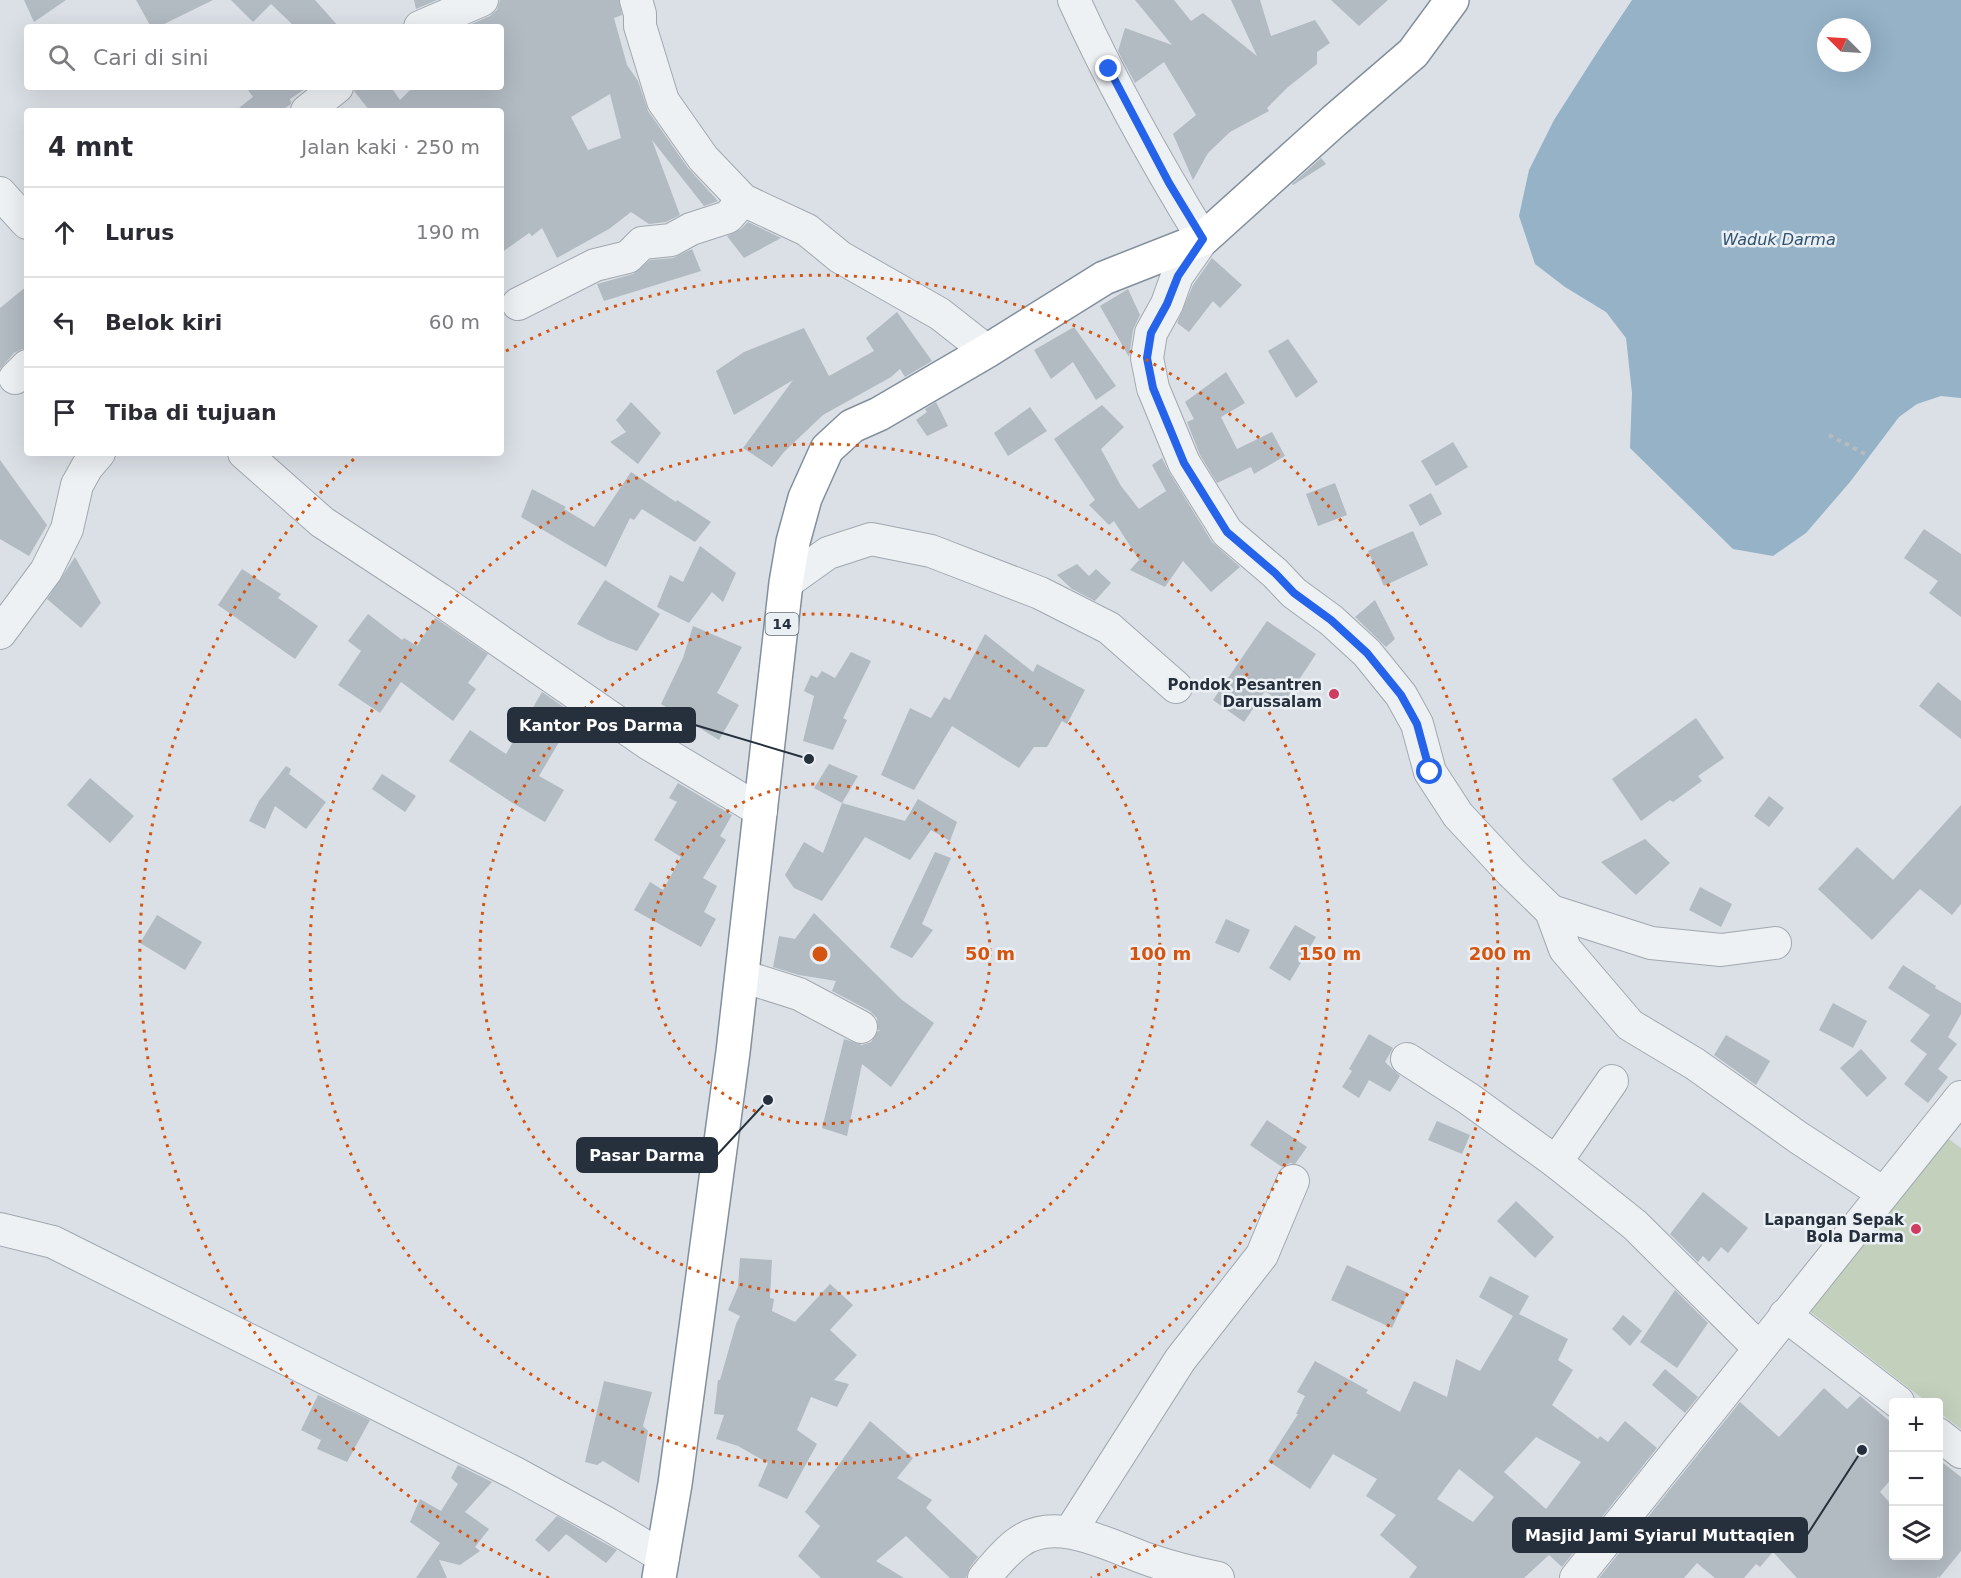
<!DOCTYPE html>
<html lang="id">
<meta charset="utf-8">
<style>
:root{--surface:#fff;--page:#f7f7f7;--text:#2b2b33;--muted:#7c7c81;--line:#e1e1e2}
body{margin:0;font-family:"DejaVu Sans",sans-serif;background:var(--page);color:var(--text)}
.controls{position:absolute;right:18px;bottom:18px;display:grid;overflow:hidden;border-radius:6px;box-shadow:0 6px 24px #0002}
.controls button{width:54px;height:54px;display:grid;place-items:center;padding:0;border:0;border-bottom:2px solid var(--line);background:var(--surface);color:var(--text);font:30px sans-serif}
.compass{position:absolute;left:1817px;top:18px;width:54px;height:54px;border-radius:50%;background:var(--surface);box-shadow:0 6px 24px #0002;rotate:294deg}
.stop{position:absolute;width:18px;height:18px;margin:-14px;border:4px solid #2563eb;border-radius:50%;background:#fff}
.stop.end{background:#2563eb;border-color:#fff;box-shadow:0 2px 6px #0008}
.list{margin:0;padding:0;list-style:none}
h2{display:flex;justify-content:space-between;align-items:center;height:78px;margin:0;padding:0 24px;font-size:26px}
h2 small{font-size:20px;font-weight:400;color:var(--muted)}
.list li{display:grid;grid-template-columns:39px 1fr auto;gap:18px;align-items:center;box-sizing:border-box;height:90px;padding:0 24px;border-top:2px solid var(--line)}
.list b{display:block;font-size:22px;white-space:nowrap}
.list em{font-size:20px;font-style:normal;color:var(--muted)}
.icon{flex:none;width:33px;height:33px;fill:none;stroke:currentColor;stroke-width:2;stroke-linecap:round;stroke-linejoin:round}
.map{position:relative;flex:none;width:1961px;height:1578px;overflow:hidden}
.search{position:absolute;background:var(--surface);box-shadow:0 6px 24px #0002;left:24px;top:24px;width:480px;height:66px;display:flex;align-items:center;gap:15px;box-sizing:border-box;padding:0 21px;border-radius:6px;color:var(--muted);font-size:22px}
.panel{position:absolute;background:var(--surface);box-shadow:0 6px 24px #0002;left:24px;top:108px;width:480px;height:348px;border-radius:6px}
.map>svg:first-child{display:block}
.green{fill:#c3d0bc}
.water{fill:#95b2c7;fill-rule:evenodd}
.building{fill:#b2bac2;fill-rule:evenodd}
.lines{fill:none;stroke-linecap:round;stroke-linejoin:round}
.minor-casing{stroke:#a1a8b0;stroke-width:34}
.highway-casing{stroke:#828f9c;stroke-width:36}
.path{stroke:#b6bbc0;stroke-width:4;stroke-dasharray:4.5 4.5;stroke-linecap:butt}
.minor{stroke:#eef1f4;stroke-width:32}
.highway{stroke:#fff;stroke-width:33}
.route{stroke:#2563eb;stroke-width:8}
.ring{fill:none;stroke:#d45511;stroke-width:3;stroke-dasharray:3 6}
.poi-dot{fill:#cf3c61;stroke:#eaeff4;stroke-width:2}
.labels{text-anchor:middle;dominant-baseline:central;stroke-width:5;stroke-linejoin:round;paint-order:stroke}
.shield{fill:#eaeff4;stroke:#606973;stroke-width:1.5}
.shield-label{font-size:14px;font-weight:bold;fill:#25303c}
.poi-label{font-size:15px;font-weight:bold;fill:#25303c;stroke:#eaeff4;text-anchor:end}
.water-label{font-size:16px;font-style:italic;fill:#2f5270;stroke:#eaeff4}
.centre{fill:#d45511;stroke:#eaeff4;stroke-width:3}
.ring-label{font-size:18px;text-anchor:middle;font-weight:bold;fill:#d45511;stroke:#eaeff4;stroke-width:5;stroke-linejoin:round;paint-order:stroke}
.leader{fill:none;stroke:#25303c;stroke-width:2}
.callout-dot{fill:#25303c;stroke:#eaeff4;stroke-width:2}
.callout{fill:#25303c;stroke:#25303c;stroke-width:2}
.callout-label{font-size:16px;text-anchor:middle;font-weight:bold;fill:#fff}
</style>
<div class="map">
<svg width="1961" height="1578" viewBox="0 0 1961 1578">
<rect width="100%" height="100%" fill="#dbe0e6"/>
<path class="green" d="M 1943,1135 L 1961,1148 L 1961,1429 L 1939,1412 L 1938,1402 L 1927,1402 L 1808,1310 Z"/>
<path class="water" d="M 1632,0 L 1961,0 L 1961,398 L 1941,396 L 1917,404 L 1899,417 L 1850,482 L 1806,533 L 1773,556 L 1733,549 L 1630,448 L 1632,393 L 1626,338 L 1606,312 L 1565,287 L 1535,264 L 1519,216 L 1529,170 L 1554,120 L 1598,51 ZM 1826,27 L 1862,27 L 1862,63 L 1826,63 Z"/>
<g class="building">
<path d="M 24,0 L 66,0 L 34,22 Z"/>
<path d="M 136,0 L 213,0 L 158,27 L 151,27 Z"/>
<path d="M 231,0 L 315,0 L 339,27 L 295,27 L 271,4 L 253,22 Z"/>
<path d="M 414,0 L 437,0 L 416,9 Z"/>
<path d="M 500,0 L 619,0 L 622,15 L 614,18 L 627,65 L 638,81 L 648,111 L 688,168 L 718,201 L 704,206 L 652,140 L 680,215 L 666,222 L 649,224 L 631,212 L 609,229 L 557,258 L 542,228 L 532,236 L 529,233 L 501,253 L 501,111 L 370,111 L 354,91 L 355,87 L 391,87 L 400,100 L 413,87 L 501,87 L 501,27 L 465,27 L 490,16 L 497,10 ZM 610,94 L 621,138 L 588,150 L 571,117 Z"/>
<path d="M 1135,0 L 1174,0 L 1191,21 L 1203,13 L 1257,56 L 1231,0 L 1260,0 L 1271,36 L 1315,20 L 1330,43 L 1317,52 L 1317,64 L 1288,87 L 1267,108 L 1269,111 L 1230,132 L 1208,153 L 1193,180 L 1173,134 L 1196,115 L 1164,62 L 1135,83 L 1118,51 L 1125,28 L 1172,45 Z"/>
<path d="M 1331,0 L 1388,0 L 1359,26 Z"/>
<path d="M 246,87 L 308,87 L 290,99 L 291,103 L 290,105 L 280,111 L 235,111 L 253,97 Z"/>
<path d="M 1321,158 L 1326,164 L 1293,185 L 1292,184 Z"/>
<path d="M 748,222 L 781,238 L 744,258 L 727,236 L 741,229 Z"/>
<path d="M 692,249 L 701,271 L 604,301 L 597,284 L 633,274 L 650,260 L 673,258 Z"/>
<path d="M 1212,258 L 1242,285 L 1220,308 L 1213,301 L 1189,332 L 1177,323 L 1193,285 Z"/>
<path d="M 27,286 L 27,349 L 22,349 L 14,353 L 0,369 L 0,308 Z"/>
<path d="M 1128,289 L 1140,315 L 1133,330 L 1129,357 L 1100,306 Z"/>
<path d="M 897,312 L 932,361 L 905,377 L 900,369 L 891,377 L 823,415 L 784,452 L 772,467 L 743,448 L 793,380 L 734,415 L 716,371 L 744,352 L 804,328 L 829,376 L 874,351 L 866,338 Z"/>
<path d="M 1074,327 L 1116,386 L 1096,400 L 1073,362 L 1051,379 L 1034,350 Z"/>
<path d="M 1288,339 L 1318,382 L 1296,398 L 1268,351 Z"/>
<path d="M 1226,372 L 1245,403 L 1221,417 L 1237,449 L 1272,432 L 1285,456 L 1254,474 L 1251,467 L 1217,483 L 1200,455 L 1187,422 L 1194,419 L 1185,402 Z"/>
<path d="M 631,402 L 661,433 L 638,464 L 610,442 L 626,432 L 616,420 Z"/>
<path d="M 936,402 L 948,426 L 927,436 L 916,420 L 927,412 L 925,409 Z"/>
<path d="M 1102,405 L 1124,427 L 1101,449 L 1121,486 L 1139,509 L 1166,491 L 1152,465 L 1162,458 L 1169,472 L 1212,542 L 1240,567 L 1211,592 L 1183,561 L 1165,587 L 1130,570 L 1139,560 L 1114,521 L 1109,525 L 1089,505 L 1095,500 L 1054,439 Z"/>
<path d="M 1030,407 L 1047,431 L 1008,456 L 994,433 Z"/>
<path d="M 1453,442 L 1468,467 L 1436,486 L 1421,461 Z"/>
<path d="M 0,460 L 47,525 L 29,556 L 0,539 Z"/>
<path d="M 631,472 L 676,502 L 677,500 L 711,522 L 695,542 L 642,509 L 634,520 L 630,518 L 606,567 L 521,517 L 532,489 L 566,507 L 564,509 L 594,527 Z"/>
<path d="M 1335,483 L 1347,515 L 1318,526 L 1306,494 Z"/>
<path d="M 1431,493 L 1442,514 L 1420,526 L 1409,505 Z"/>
<path d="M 1924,529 L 1961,554 L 1961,617 L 1929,593 L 1938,581 L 1904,558 Z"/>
<path d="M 1413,531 L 1428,565 L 1384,586 L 1368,551 Z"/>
<path d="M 700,546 L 736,573 L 723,602 L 712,592 L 689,623 L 657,607 L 670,575 L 683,582 Z"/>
<path d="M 75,557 L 101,603 L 81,628 L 47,599 Z"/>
<path d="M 1077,564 L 1089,576 L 1096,569 L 1111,583 L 1095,601 L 1072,589 L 1057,575 Z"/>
<path d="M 242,569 L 281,594 L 278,598 L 318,626 L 295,659 L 218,605 Z"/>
<path d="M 605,580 L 660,614 L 637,651 L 608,640 L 577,624 Z"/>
<path d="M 1375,600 L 1395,639 L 1386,647 L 1355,617 Z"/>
<path d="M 368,614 L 402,640 L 404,638 L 417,646 L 435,618 L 488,654 L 468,683 L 476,689 L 453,721 L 401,682 L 380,713 L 338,685 L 361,651 L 348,641 Z"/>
<path d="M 1267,621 L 1316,654 L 1283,704 L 1265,691 L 1244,722 L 1213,700 Z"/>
<path d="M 693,626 L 742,647 L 717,693 L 739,705 L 719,740 L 661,704 L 683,658 Z"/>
<path d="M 985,634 L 1033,672 L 1037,664 L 1085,690 L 1067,724 L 1062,721 L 1047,747 L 1034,747 L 1019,768 L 952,726 L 914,790 L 881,775 L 910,708 L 931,718 L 944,697 L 950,700 Z"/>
<path d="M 851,652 L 871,661 L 843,718 L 847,720 L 833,750 L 803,741 L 814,696 L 804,691 L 811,675 L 817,678 L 822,671 L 835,678 Z"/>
<path d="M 1938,682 L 1961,701 L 1961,739 L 1919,706 Z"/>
<path d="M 542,692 L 575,715 L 539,776 L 564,790 L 545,822 L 511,802 L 449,761 L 470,730 L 506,754 Z"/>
<path d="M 1696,718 L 1724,758 L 1698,776 L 1702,781 L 1673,802 L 1670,800 L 1641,821 L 1612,779 Z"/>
<path d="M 829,764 L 858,776 L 842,803 L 814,788 Z"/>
<path d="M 286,766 L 291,769 L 289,774 L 326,802 L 306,829 L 275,806 L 265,829 L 249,821 L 259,801 Z"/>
<path d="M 382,774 L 416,796 L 405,812 L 372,789 Z"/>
<path d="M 90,778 L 134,816 L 110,843 L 67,805 Z"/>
<path d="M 678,783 L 732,815 L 720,836 L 726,840 L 703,878 L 717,886 L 704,912 L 716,919 L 701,947 L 634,910 L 650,882 L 663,890 L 681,857 L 654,840 L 677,802 L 669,798 Z"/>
<path d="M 1769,796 L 1784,808 L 1769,827 L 1754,816 Z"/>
<path d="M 918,799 L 957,822 L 950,841 L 931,830 L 910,860 L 865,837 L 822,901 L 794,888 L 785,875 L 804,842 L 823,853 L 842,803 L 905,821 Z"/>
<path d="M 1961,805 L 1961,904 L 1952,915 L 1920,889 L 1872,940 L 1818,889 L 1857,847 L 1893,880 Z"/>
<path d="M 1645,839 L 1670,863 L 1636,895 L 1601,862 Z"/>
<path d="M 935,852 L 951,858 L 922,924 L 933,930 L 912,958 L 890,947 Z"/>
<path d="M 1700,887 L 1732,904 L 1721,927 L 1689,910 Z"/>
<path d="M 814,913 L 902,1000 L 934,1023 L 891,1087 L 862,1064 L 847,1136 L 822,1128 L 844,1039 L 862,1045 L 871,1042 L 878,1031 L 881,1031 L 878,1030 L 877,1018 L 870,1011 L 832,991 L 836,981 L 799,975 L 773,967 L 779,936 L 795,939 Z"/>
<path d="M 157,915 L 202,942 L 185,970 L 140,943 Z"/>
<path d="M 1226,919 L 1250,930 L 1239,953 L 1215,943 Z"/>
<path d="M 1295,925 L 1316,937 L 1290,981 L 1269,968 Z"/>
<path d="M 1903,965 L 1936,986 L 1935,988 L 1961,1003 L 1961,1014 L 1948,1037 L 1957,1044 L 1938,1069 L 1948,1077 L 1928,1103 L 1904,1084 L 1927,1054 L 1910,1041 L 1930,1015 L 1888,988 Z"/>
<path d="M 1833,1003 L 1867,1021 L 1853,1048 L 1819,1030 Z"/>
<path d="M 1369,1034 L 1393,1048 L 1385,1062 L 1400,1076 L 1390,1092 L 1369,1080 L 1359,1098 L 1342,1087 L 1352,1071 L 1349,1069 Z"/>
<path d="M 1726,1035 L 1770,1061 L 1756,1085 L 1714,1055 Z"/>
<path d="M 1861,1049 L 1887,1078 L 1867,1097 L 1840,1068 Z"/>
<path d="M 1267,1120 L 1307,1147 L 1295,1164 L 1290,1163 L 1282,1167 L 1250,1145 Z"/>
<path d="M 1437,1121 L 1470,1135 L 1462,1154 L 1428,1140 Z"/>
<path d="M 1703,1192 L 1748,1228 L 1728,1253 L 1721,1247 L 1709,1262 L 1703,1256 L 1698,1262 L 1670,1234 Z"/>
<path d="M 1516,1201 L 1554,1237 L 1535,1258 L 1497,1221 Z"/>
<path d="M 740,1258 L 772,1260 L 770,1298 L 774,1299 L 772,1311 L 795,1322 L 830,1284 L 853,1305 L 830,1330 L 857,1355 L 834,1380 L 849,1384 L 837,1407 L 811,1397 L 797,1430 L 817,1444 L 787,1499 L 758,1486 L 768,1463 L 738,1446 L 716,1439 L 724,1415 L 714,1414 L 718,1380 L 720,1380 L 736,1324 L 740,1316 L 728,1310 L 738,1287 Z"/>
<path d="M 1347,1265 L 1408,1293 L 1392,1328 L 1331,1300 Z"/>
<path d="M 1490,1276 L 1529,1296 L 1519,1314 L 1568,1339 L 1558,1360 L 1573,1370 L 1552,1405 L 1598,1439 L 1600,1436 L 1608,1442 L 1625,1421 L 1657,1448 L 1562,1567 L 1549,1555 L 1524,1578 L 1409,1578 L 1417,1567 L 1380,1535 L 1396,1515 L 1366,1496 L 1377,1479 L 1333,1454 L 1310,1489 L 1268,1461 L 1298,1414 L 1296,1414 L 1305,1396 L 1297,1392 L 1315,1361 L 1368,1390 L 1366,1393 L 1400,1412 L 1414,1381 L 1447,1397 L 1456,1359 L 1480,1371 L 1513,1316 L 1479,1297 ZM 1536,1437 L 1581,1462 L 1546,1509 L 1504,1472 ZM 1459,1469 L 1494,1497 L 1473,1522 L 1437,1499 Z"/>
<path d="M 1675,1290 L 1708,1323 L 1677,1368 L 1640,1342 Z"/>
<path d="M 1623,1315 L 1642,1331 L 1630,1346 L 1612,1329 Z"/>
<path d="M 1665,1369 L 1698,1397 L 1685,1413 L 1652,1385 Z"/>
<path d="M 604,1381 L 652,1392 L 643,1426 L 648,1431 L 639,1483 L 603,1461 L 597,1465 L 585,1462 Z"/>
<path d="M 1824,1388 L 1847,1409 L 1860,1396 L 1893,1424 L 1893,1477 L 1880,1492 L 1893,1506 L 1893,1556 L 1938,1556 L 1938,1459 L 1961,1477 L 1961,1551 L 1939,1578 L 1938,1576 L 1937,1578 L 1797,1578 L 1773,1552 L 1760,1567 L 1756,1564 L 1744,1578 L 1715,1578 L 1697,1563 L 1684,1578 L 1599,1578 L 1740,1402 L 1779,1437 Z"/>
<path d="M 318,1395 L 370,1420 L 347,1462 L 317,1449 L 321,1440 L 301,1430 Z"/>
<path d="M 870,1421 L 913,1458 L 897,1478 L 932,1500 L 926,1508 L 978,1557 L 970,1567 L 966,1578 L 950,1578 L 906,1536 L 876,1561 L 904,1578 L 821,1578 L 798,1556 L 820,1526 L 805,1512 Z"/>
<path d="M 458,1465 L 492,1482 L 465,1512 L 489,1529 L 475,1547 L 480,1551 L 460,1565 L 439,1560 L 447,1578 L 416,1578 L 440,1543 L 410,1522 L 420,1499 L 441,1511 L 458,1484 L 451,1478 Z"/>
<path d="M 557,1516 L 599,1540 L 617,1550 L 606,1563 L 566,1534 L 549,1552 L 535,1540 Z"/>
</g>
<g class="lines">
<defs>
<g id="minor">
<path d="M 636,0 L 640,14 L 640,26 L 663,101 L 703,158 L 743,200 L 807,230 L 840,257 L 940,314 L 987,351"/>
<path d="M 1074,0 C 1111,82 1156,162 1203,239 L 1177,276 L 1167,304 L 1151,333 L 1147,358 L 1153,388 L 1184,463 L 1227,532 L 1275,573 L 1294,593 L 1331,620 L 1367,653 L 1401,695 L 1417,724 L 1430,772 L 1458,815 L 1511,872 L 1551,911 L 1565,949 L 1630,1025 L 1695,1064 L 1799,1138 L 1883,1193"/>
<path d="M 420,27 L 482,0"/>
<path d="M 307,111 L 337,87"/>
<path d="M 0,193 L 27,223"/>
<path d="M 518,304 L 595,265 L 628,257 L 642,243 L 671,240 L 691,229 L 728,217 L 743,200"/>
<path d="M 15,378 L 27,366"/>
<path d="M 244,453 L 322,522 L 439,599 L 649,744 L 761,811"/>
<path d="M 786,583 L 828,553 L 871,539 L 931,551 L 1040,593 L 1109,628 L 1176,687"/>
<path d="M 0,633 L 46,571 L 67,529 L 77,485 L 87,467 L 99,453"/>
<path d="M 1551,911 L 1651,943 L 1721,950 L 1775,943"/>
<path d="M 742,976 L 799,994 L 861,1027"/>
<path d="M 1407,1059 L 1469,1099 L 1556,1162 L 1635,1225 L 1759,1348"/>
<path d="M 1556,1162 L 1612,1081"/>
<path d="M 0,1229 L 53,1242 L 515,1473 L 608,1524 L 663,1557"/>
<path d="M 1785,1315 L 1898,1402"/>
<path d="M 1938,1434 L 1961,1452"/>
<path d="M 1070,1532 L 1180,1360 L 1262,1255 L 1293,1181"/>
<path d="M 984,1578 C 994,1566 1006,1551 1019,1542 C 1056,1515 1110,1546 1147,1559 C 1170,1567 1194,1573 1218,1578"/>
<path d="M 1576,1578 L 1961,1097"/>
</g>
<path id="highway" d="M 659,1578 L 675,1484 L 733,1052 L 786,583 L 793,542 L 805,498 L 827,449 L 852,426 L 879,414 L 987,351 L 1104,278 L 1203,239 L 1334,121 L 1413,53 L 1452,0"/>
</defs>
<use href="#minor" class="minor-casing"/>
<use href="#highway" class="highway-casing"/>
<path class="path" d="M 1829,435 L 1869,456"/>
<use href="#minor" class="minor"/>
<use href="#highway" class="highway"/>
</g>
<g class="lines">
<path class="route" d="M 1109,69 L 1169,183 L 1203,239 L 1178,276 L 1167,304 L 1151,333 L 1147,358 L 1153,388 L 1184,463 L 1227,532 L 1275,573 L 1294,593 L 1331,620 L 1367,653 L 1401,695 L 1417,724 L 1430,772"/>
</g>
<g class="ring">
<circle cx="820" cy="954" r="170"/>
<circle cx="820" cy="954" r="340"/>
<circle cx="820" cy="954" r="510"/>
<path d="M549 1578A680 680 0 0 1 356 457M506 351A680 680 0 1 1 1091 1578"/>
</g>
<g class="poi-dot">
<circle cx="1334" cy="694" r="6"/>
<circle cx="1916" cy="1229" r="6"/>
</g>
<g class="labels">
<rect class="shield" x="765.5" y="613" width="33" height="22" rx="4.5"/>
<g class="shield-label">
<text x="782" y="624">14</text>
</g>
<g class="poi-label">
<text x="1322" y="685">Pondok Pesantren<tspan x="1322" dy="17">Darussalam</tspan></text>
<text x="1904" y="1220">Lapangan Sepak<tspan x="1904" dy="17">Bola Darma</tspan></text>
</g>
<g class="water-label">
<text x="1779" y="239">Waduk Darma</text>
</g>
</g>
<circle cx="820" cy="954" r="9" class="centre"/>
<g class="ring-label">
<text x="990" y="960">50 m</text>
<text x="1160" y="960">100 m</text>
<text x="1330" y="960">150 m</text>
<text x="1500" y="960">200 m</text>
</g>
<path class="leader" d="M809 759L695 725M768 1100L717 1155M1862 1450L1807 1535"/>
<g class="callout-dot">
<circle cx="809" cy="759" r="6"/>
<circle cx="768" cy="1100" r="6"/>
<circle cx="1862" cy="1450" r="6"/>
</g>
<g class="callout">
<rect x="508" y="708" width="187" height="34" rx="6"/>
<rect x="577" y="1138" width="140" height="34" rx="6"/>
<rect x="1513" y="1518" width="294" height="34" rx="6"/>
</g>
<g class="callout-label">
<text x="601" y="731">Kantor Pos Darma</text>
<text x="647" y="1161">Pasar Darma</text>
<text x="1660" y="1541">Masjid Jami Syiarul Muttaqien</text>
</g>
</svg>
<div class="controls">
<button>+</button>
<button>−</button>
<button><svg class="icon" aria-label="layers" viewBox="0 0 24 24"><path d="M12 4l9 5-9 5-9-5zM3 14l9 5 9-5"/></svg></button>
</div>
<svg class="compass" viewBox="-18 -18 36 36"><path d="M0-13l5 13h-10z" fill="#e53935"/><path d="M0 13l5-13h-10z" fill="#7c7c81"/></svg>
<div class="stop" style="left:1430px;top:772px"></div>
<div class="stop end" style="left:1109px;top:69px"></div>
<div class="search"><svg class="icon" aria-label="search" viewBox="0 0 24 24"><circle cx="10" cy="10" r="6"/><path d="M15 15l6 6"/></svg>Cari di sini</div>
<section class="panel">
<h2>4 mnt<small>Jalan kaki · 250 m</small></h2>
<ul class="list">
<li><svg class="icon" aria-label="ahead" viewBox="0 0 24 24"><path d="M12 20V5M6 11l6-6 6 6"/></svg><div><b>Lurus</b></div><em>190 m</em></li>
<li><svg class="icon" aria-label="left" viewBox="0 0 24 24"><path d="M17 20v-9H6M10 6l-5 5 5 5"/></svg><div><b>Belok kiri</b></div><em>60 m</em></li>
<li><svg class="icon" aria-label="arrive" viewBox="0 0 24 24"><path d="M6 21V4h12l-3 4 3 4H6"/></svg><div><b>Tiba di tujuan</b></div></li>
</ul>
</section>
</div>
